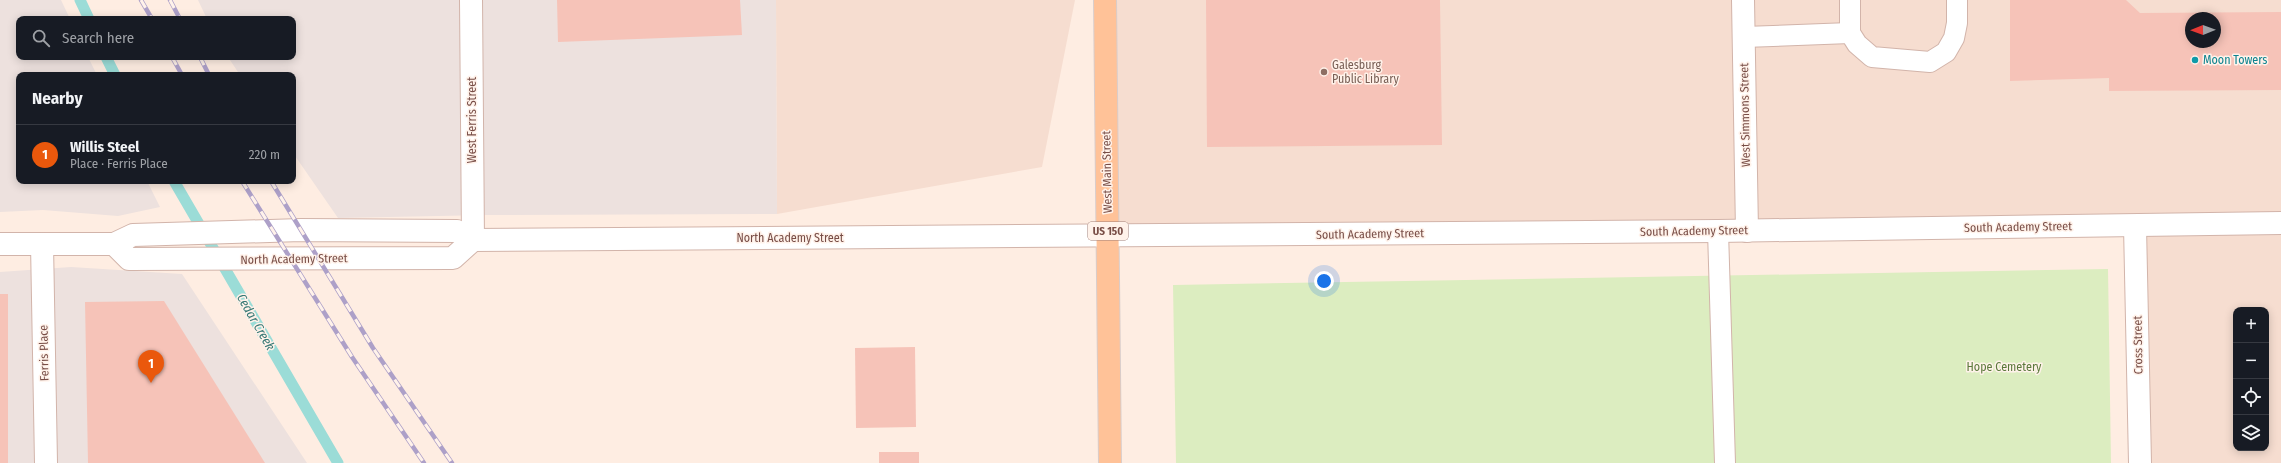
<!DOCTYPE html>
<meta charset="utf-8">
<style>
:root{--surface:#171b24;--page:#242831;--text:#f1f3f6;--muted:#9ea1a6;--line:#363941;--accent:#ea580c}
body{margin:0;font-family:"Fira Sans Condensed",sans-serif;background:var(--page);color:var(--text)}
.controls{position:absolute;right:12px;bottom:12px;display:grid;overflow:hidden;border-radius:8px;box-shadow:0 2px 10px #0003}
.controls button{width:36px;height:36px;display:grid;place-items:center;padding:0;border:0;border-bottom:1px solid var(--line);background:var(--surface);color:var(--text);font:20px sans-serif}
.compass{position:absolute;left:2185px;top:12px;width:36px;height:36px;border-radius:50%;background:var(--surface);box-shadow:0 2px 10px #0003;rotate:269deg}
.you{position:absolute;left:1324px;top:281px;width:14px;height:14px;margin:-10px;border:3px solid #fff;border-radius:50%;background:#1a73e8;box-shadow:0 0 0 6px #1a73e833}
.badge{display:grid;place-items:center;width:26px;height:26px;border-radius:50%;background:var(--accent);color:#fff;font-size:13px;font-weight:700}
.pin{position:absolute;translate:-50% -33px;filter:drop-shadow(0 1px 2px #0008)}
.pin::after{content:'';position:absolute;top:21px;width:14px;height:12px;background:inherit;clip-path:polygon(0 0,100% 0,50% 100%)}
.list{margin:0;padding:0;list-style:none}
h2{display:flex;justify-content:space-between;align-items:center;height:52px;margin:0;padding:0 16px;font-size:17px}
h2 small{font-size:13px;font-weight:400;color:var(--muted)}
.list li{display:grid;grid-template-columns:26px 1fr auto;gap:12px;align-items:center;box-sizing:border-box;height:60px;padding:0 16px;border-top:1px solid var(--line)}
.list b{display:block;font-size:15px;white-space:nowrap}
.list p{margin:0;font-size:13px;white-space:nowrap;color:var(--muted)}
.list em{font-size:13px;font-style:normal;color:var(--muted)}
.icon{flex:none;width:22px;height:22px;fill:none;stroke:currentColor;stroke-width:2;stroke-linecap:round;stroke-linejoin:round}
.map{position:relative;flex:none;width:2281px;height:463px;overflow:hidden}
.search{position:absolute;background:var(--surface);box-shadow:0 2px 10px #0003;left:16px;top:16px;width:280px;height:44px;display:flex;align-items:center;gap:10px;box-sizing:border-box;padding:0 14px;border-radius:8px;color:var(--muted);font-size:15px}
.panel{position:absolute;background:var(--surface);box-shadow:0 2px 10px #0003;left:16px;top:72px;width:280px;height:112px;border-radius:8px}
.map>svg:first-child{display:block}
.residential{fill:#f6ddd0;fill-rule:evenodd}
.industrial{fill:#ede1de}
.green{fill:#dcedc0}
.lines{fill:none;stroke-linecap:round;stroke-linejoin:round}
.stream{stroke:#9bdcd7;stroke-width:11}
.building{fill:#f6c3b8;fill-rule:evenodd}
.lane-casing{stroke:#d2b4aa;stroke-width:22}
.street-casing{stroke:#d2b4aa;stroke-width:24}
.primary-casing{stroke:#d9cdcb;stroke-width:24}
.lane{stroke:#fff;stroke-width:20}
.street{stroke:#fff;stroke-width:22}
.primary{stroke:#ffc298;stroke-width:22}
.rail-casing{stroke:#ada0c8;stroke-width:4.5}
.rail{stroke:#fff2ea;stroke-width:3;stroke-dasharray:9;stroke-linecap:butt}
.culture-dot{fill:#0f9aa8;stroke:#fff2ea;stroke-width:1.5}
.education-dot{fill:#8d6e63;stroke:#fff2ea;stroke-width:1.5}
.labels{text-anchor:middle;dominant-baseline:central;stroke-width:3;stroke-linejoin:round;paint-order:stroke}
.shield{fill:#fff2ea;stroke:#a07e77;stroke-width:1}
.shield-label{font-size:11px;font-weight:bold;fill:#784d46}
.culture-label{font-size:12px;fill:#0d838f;stroke:#fff2ea;text-anchor:start}
.education-label{font-size:12px;fill:#785e54;stroke:#fff2ea;text-anchor:start}
.street-label{font-size:12px;fill:#784d46;stroke:#fff2ea}
.park-label{font-size:12px;fill:#5b793b;stroke:#fff2ea}
.water-label{font-size:13px;font-style:italic;fill:#367874;stroke:#fff2ea}
</style>
<div class="map">
<svg width="2281" height="463" viewBox="0 0 2281 463">
<rect width="100%" height="100%" fill="#feede2"/>
<g class="residential">
<path d="M 776,0 L 1075,0 L 1042,167 L 777,214 Z"/>
<path d="M 1105,0 L 2281,0 L 2281,463 L 2140,463 L 2135,226 L 1108,236 ZM 2191,18 L 2215,18 L 2215,42 L 2191,42 ZM 2236,310 L 2266,310 L 2266,448 L 2236,448 Z"/>
</g>
<g class="industrial">
<path d="M 0,0 L 61,0 L 70,19 L 19,19 L 19,57 L 88,57 L 97,75 L 19,75 L 19,181 L 147,181 L 160,207 L 118,216 L 43,210 L 0,212 Z"/>
<path d="M 198,0 L 776,0 L 777,214 L 488,215 L 338,218 L 293,153 L 293,75 L 240,75 L 228,57 L 293,57 L 293,19 L 207,19 Z"/>
<path d="M 71,267 L 182,274 L 307,463 L 0,463 L 0,272 Z"/>
</g>
<path class="green" d="M 2108,269 L 2111,463 L 1176,463 L 1173,285 Z"/>
<g class="lines">
<g class="stream">
<path d="M 80,0 L 89,19"/>
<path d="M 106,57 L 115,75"/>
<path d="M 174,181 L 338,463"/>
</g>
</g>
<g class="building">
<path d="M 557,0 L 740,0 L 742,35 L 558,42 Z"/>
<path d="M 1206,0 L 1440,0 L 1442,145 L 1207,147 Z"/>
<path d="M 2010,0 L 2126,0 L 2140,13 L 2281,12 L 2281,90 L 2109,91 L 2109,78 L 2010,81 ZM 2191,18 L 2215,18 L 2215,42 L 2191,42 Z"/>
<rect x="0" y="294" width="8" height="169"/>
<path d="M 164,301 L 265,463 L 88,463 L 85,302 Z"/>
<path d="M 915,347 L 916,427 L 856,428 L 855,348 Z"/>
<rect x="879" y="452" width="40" height="11"/>
</g>
<g class="lines">
<defs>
<g id="lane">
<path d="M 1850,33 L 1850,0"/>
<path d="M 1744,37 L 1850,33 L 1857,44 L 1872,57 L 1930,62 L 1946,52 L 1954,38 L 1957,23 L 1957,0"/>
<path d="M 1718,231 L 1725,463"/>
</g>
<g id="street">
<path d="M 471,0 L 473,240"/>
<path d="M 1743,0 L 1747,231"/>
<path d="M 2135,226 L 2140,463"/>
<path d="M 0,244 L 114,244 L 133,235 L 301,230 L 457,231 L 473,240 L 1718,231 L 2281,223"/>
<path d="M 42,244 L 46,463"/>
<path d="M 114,244 L 129,259 L 453,258 L 473,240"/>
</g>
<path id="primary" d="M 1105,0 L 1110,463"/>
</defs>
<use href="#lane" class="lane-casing"/>
<use href="#street" class="street-casing"/>
<use href="#primary" class="primary-casing"/>
<use href="#lane" class="lane"/>
<use href="#street" class="street"/>
<use href="#primary" class="primary"/>
<defs>
<g id="rail">
<path d="M 141,0 L 152,19"/>
<path d="M 170,0 L 180,19"/>
<path d="M 172,57 L 182,75"/>
<path d="M 200,57 L 209,75"/>
<path d="M 242,181 L 352,357 L 424,463"/>
<path d="M 271,181 L 373,348 L 452,463"/>
</g>
</defs>
<use href="#rail" class="rail-casing"/>
<use href="#rail" class="rail"/>
</g>
<circle class="culture-dot" cx="2195" cy="60" r="4"/>
<circle class="education-dot" cx="1324" cy="72" r="4"/>
<g class="labels">
<rect class="shield" x="1088" y="222" width="40" height="18" rx="3"/>
<g class="shield-label">
<text x="1108" y="231">US 150</text>
</g>
<g class="culture-label">
<text x="2203" y="60">Moon Towers</text>
</g>
<g class="education-label">
<text x="1332" y="65">Galesburg<tspan x="1332" dy="14">Public Library</tspan></text>
</g>
<g class="street-label">
<text transform="translate(1745 115) rotate(-91)">West Simmons Street</text>
<text transform="translate(472 120) rotate(-90)">West Ferris Street</text>
<text transform="translate(1107 172) rotate(-91)">West Main Street</text>
<text transform="translate(2018 227) rotate(-1)">South Academy Street</text>
<text transform="translate(1694 231) rotate(-1)">South Academy Street</text>
<text transform="translate(1370 234) rotate(-1)">South Academy Street</text>
<text x="790" y="238">North Academy Street</text>
<text transform="translate(294 259) rotate(-1)">North Academy Street</text>
<text transform="translate(2138 345) rotate(-91)">Cross Street</text>
<text transform="translate(44 353) rotate(-91)">Ferris Place</text>
</g>
<g class="park-label">
<text x="2004" y="367">Hope Cemetery</text>
</g>
<g class="water-label">
<text transform="translate(256 322) rotate(60)">Cedar Creek</text>
</g>
</g>
</svg>
<div class="controls">
<button>+</button>
<button>−</button>
<button><svg class="icon" aria-label="locate" viewBox="0 0 24 24"><circle cx="12" cy="12" r="6"/><path d="M12 2v4M12 18v4M2 12h4M18 12h4"/></svg></button>
<button><svg class="icon" aria-label="layers" viewBox="0 0 24 24"><path d="M12 4l9 5-9 5-9-5zM3 14l9 5 9-5"/></svg></button>
</div>
<svg class="compass" viewBox="-18 -18 36 36"><path d="M0-13l5 13h-10z" fill="#e53935"/><path d="M0 13l5-13h-10z" fill="#9ea1a6"/></svg>
<div class="you"></div>
<div class="pin badge" style="left:151px;top:383px">1</div>
<div class="search"><svg class="icon" aria-label="search" viewBox="0 0 24 24"><circle cx="10" cy="10" r="6"/><path d="M15 15l6 6"/></svg>Search here</div>
<section class="panel">
<h2>Nearby<small></small></h2>
<ul class="list">
<li><span class="badge">1</span><div><b>Willis Steel</b><p>Place · Ferris Place</p></div><em>220 m</em></li>
</ul>
</section>
</div>
